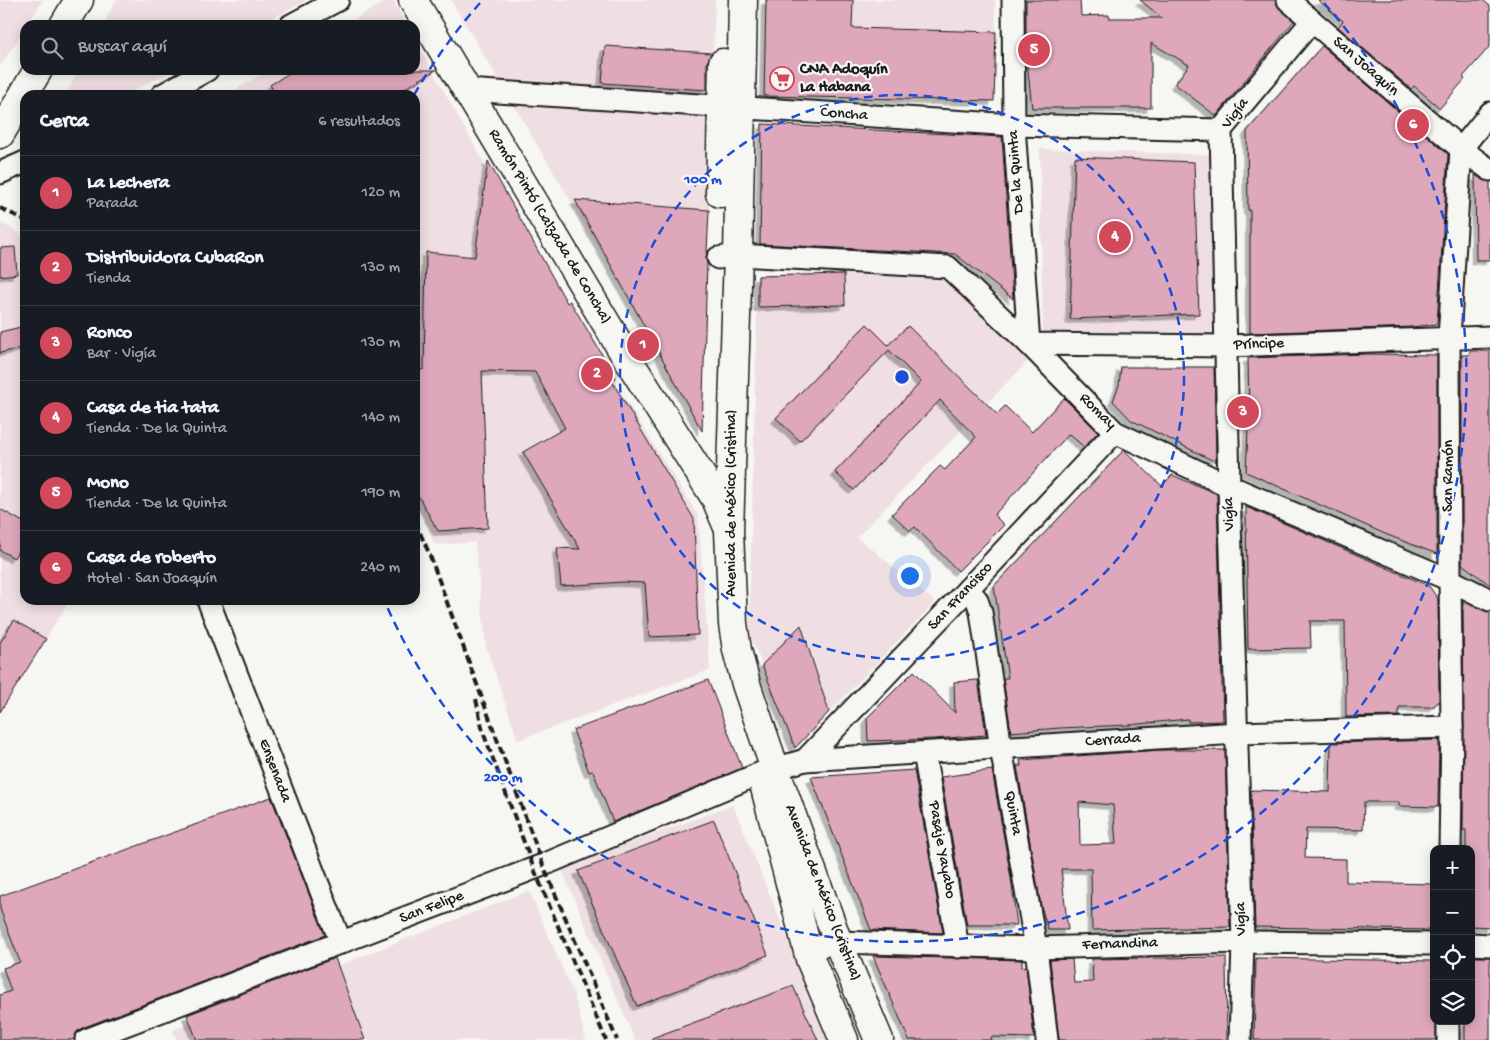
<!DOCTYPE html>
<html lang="es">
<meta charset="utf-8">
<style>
:root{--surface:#171b24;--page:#20242c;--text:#f1f3f6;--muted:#9ea1a6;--line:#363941;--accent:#d1495b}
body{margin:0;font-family:"Gochi Hand",sans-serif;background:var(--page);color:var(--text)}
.controls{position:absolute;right:15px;bottom:15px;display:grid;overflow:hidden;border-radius:10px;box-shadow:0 2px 12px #0003}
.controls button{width:45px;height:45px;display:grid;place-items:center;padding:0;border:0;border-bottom:1px solid var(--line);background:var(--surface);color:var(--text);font:25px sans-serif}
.you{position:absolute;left:909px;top:575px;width:18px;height:18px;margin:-12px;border:4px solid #fff;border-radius:50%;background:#1a73e8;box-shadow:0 0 0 8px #1a73e833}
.badge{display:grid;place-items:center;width:32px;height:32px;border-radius:50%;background:var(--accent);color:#fff;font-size:16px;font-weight:700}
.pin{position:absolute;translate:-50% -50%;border:2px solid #fff;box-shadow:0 1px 5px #0006}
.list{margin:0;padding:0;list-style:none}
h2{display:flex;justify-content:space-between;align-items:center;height:65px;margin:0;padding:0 20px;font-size:21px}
h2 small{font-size:16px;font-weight:400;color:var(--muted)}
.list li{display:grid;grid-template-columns:32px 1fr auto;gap:15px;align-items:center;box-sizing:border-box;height:75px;padding:0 20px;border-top:1px solid var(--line)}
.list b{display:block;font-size:19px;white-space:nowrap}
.list p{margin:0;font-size:16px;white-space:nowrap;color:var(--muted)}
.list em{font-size:16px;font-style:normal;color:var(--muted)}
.icon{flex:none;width:28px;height:28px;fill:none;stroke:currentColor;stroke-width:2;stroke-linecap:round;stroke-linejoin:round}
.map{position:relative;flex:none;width:1490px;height:1040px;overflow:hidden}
.search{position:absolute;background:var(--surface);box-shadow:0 2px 12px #0003;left:20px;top:20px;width:400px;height:55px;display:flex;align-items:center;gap:12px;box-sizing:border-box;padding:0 18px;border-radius:15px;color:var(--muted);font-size:19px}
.panel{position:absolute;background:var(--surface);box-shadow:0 2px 12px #0003;left:20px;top:90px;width:400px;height:515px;border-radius:15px}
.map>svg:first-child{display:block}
.built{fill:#efdee2}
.building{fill:#dea7bc;stroke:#1c1c1c;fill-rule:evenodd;filter:url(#shadow)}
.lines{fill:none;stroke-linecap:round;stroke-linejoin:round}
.minor-casing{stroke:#1c1c1c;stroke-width:25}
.major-casing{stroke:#1c1c1c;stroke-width:31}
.minor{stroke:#f6f6f2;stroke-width:21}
.major{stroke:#f6f6f2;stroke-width:28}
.rail{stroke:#1c1c1c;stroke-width:4;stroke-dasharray:8 4;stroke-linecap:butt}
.ring{fill:none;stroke:#1d4ed8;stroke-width:2.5;stroke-dasharray:9 6}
.labels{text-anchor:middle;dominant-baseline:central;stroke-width:4.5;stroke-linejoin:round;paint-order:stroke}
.street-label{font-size:16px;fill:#1c1c1c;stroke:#f6f6f2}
.poi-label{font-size:16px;font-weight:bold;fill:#1c1c1c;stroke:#f6f6f2;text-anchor:start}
.centre{fill:#1d4ed8;stroke:#f6f6f2;stroke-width:2.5}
.ring-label{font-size:15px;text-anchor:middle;font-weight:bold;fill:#1d4ed8;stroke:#f6f6f2;stroke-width:4.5;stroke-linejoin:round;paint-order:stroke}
</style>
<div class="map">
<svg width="1490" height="1040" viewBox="0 0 1490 1040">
<defs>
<filter id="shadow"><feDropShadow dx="-4.5" dy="4.5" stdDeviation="0" flood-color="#0004"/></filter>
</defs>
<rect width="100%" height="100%" fill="#f6f6f2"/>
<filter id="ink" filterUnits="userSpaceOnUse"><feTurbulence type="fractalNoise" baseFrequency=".02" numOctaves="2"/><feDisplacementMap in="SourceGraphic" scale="10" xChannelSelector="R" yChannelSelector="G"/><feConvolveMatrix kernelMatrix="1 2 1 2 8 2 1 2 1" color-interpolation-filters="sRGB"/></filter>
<g filter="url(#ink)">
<g class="built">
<path d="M 0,0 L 43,0 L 27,25 L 25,25 L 25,28 L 0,67 Z"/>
<path d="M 116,0 L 307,0 L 259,25 L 103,25 Z"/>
<path d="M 388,0 L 393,0 L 407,25 L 345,25 Z"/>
<path d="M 451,0 L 715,0 L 702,431 L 633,305 Z"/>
<path d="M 766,0 L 995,0 L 996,32 L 994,101 L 764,96 Z"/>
<path d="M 415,39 L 529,244 L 698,516 L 710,670 L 518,740 L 486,646 L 475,542 L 435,545 L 415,504 L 415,95 L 226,95 L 269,70 L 415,70 Z"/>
<path d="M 79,70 L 173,70 L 125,95 L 65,95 Z"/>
<path d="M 1040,149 L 1214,155 L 1212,337 L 1043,337 Z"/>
<path d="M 0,222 L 25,237 L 25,600 L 70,600 L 0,712 Z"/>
<path d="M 844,273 L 948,275 L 1030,359 L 857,537 L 935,602 L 795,748 L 749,632 L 758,275 Z"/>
<path d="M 733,805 L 829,1040 L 635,1040 L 561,868 Z"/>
<path d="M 529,891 L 573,993 L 586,1040 L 177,1040 L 173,1030 Z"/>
</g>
<g class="building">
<path d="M 766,0 L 853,0 L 852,28 L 996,32 L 994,101 L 764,96 Z"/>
<path d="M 1026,0 L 1080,0 L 1081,16 L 1109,15 L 1109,18 L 1162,18 L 1140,0 L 1276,0 L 1280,9 L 1294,21 L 1216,116 L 1175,84 L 1189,65 L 1151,43 L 1151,108 L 1032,108 L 1026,53 Z"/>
<path d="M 1318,0 L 1483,0 L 1490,6 L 1490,46 L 1463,77 L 1465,79 L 1440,108 L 1414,86 L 1411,89 L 1338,27 L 1343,21 Z"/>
<path d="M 605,46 L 711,53 L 707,63 L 707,90 L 602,83 Z"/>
<path d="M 1322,46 L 1448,154 L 1437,323 L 1436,324 L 1412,327 L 1250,333 L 1250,210 L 1248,210 L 1247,131 Z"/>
<path d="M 294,70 L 436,70 L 394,95 L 276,95 L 270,85 Z"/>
<path d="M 762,124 L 1002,137 L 1013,299 L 955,254 L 760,244 Z"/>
<path d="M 1075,157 L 1194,162 L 1199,314 L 1070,319 Z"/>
<path d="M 488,161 L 567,303 L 570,301 L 616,378 L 612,381 L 694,519 L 698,635 L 649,637 L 645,583 L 623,582 L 561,586 L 557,548 L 580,549 L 523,452 L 565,428 L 535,372 L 482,371 L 488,528 L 438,531 L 416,492 L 415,372 L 424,369 L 426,252 L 475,257 Z"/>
<path d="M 1475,175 L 1483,180 L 1490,182 L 1490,260 L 1476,260 Z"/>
<path d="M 575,200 L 709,210 L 707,252 L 706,259 L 707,263 L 702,431 Z"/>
<path d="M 15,247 L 17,274 L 0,276 L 0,248 Z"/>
<path d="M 844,274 L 845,305 L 758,307 L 758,276 Z"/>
<path d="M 867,324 L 888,345 L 908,326 L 997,414 L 1005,406 L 1032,432 L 1064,398 L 1098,432 L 1084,447 L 1069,434 L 994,515 L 1004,525 L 958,571 L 915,527 L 910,531 L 892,514 L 940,466 L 945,470 L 976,437 L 940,400 L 854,490 L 835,472 L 921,382 L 889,350 L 800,441 L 776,418 Z"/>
<path d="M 25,326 L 25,347 L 0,353 L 0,332 Z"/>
<path d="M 1470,351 L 1490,351 L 1490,585 L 1462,564 L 1462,355 L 1469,355 Z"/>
<path d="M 1367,354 L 1437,355 L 1437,554 L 1385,534 L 1246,472 L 1249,411 L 1248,358 Z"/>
<path d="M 1121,367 L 1214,367 L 1216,462 L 1131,420 L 1113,401 L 1119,385 Z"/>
<path d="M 1124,450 L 1162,486 L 1172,475 L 1217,494 L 1223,721 L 1188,722 L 1188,719 L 1129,725 L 1060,728 L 1011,732 L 1003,678 L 1008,678 L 994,586 Z"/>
<path d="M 1246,507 L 1429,586 L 1438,599 L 1439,702 L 1432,707 L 1399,707 L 1399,716 L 1346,717 L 1345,621 L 1310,621 L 1311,648 L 1248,649 Z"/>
<path d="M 0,509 L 25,523 L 25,539 L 14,558 L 0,550 Z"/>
<path d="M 1463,602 L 1490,613 L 1490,927 L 1471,926 L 1471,849 L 1466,849 L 1466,830 L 1463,830 L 1464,727 Z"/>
<path d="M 14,620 L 46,639 L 0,712 L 0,643 Z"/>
<path d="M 801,625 L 829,712 L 795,748 L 762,665 Z"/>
<path d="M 914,671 L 955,713 L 954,682 L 978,680 L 986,735 L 934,739 L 868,741 L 867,718 Z"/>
<path d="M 708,680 L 742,768 L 613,822 L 593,771 L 589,772 L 573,730 Z"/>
<path d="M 1439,740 L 1438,807 L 1399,806 L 1399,802 L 1364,802 L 1363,830 L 1306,829 L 1305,858 L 1346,859 L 1346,882 L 1434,884 L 1434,930 L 1255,927 L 1251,790 L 1330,792 L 1331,743 Z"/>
<path d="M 1161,750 L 1225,750 L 1230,927 L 1092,930 L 1091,869 L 1061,869 L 1068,930 L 1048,930 L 1041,906 L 1017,766 L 1021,766 L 1020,760 ZM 1079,802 L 1113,805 L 1116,844 L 1080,845 Z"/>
<path d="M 914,770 L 943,933 L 871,930 L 811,777 Z"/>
<path d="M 992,770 L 1011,878 L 1017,925 L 967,925 L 941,777 Z"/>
<path d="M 271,797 L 325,935 L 82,1028 L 77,1032 L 74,1039 L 71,1040 L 0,1040 L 0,995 L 11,991 L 3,968 L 20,962 L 0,909 L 0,896 Z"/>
<path d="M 714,820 L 768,955 L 637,1006 L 578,871 Z"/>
<path d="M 873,956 L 1022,960 L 1022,967 L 1026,966 L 1034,1038 L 991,1037 L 992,1040 L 909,1040 Z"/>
<path d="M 1226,957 L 1227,1040 L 1059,1040 L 1050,960 L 1072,959 L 1074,983 L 1093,982 L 1092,959 Z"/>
<path d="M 1471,957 L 1490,957 L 1490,1040 L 1465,1040 L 1465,1021 L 1471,1021 Z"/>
<path d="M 335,958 L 365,1040 L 197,1040 L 187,1015 Z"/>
<path d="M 1256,958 L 1434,961 L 1434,1021 L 1436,1021 L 1436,1040 L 1254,1040 Z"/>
<path d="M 793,986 L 818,1040 L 652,1040 L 652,1038 Z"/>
</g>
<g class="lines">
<defs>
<g id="minor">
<path d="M 1013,0 L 1014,125 L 1029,344 L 1227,346 L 1490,337"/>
<path d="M 1288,0 L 1461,149 L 1490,170"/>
<path d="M 291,25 L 338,0"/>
<path d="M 466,90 L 1014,125 L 1221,130"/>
<path d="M 162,95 L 207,70"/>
<path d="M 0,173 L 25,162"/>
<path d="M 718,258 L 738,255 L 948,267 L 1029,344 L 1115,432 L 1229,486 L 1450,580 L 1490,600"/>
<path d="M 968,589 L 977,600 L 981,612 L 1001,748 L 1036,948 L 1047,1040"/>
<path d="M 208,600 L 341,943"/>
<path d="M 924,753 L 958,947"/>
<path d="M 805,760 L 968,589 L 1115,432"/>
<path d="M 1450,849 L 1452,727 L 1450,580 L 1449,338 L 1461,149 L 1490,113"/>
<path d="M 1471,944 L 1490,945"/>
<path d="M 807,950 L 838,942 L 1036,948 L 1243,942 L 1434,944"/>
<path d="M 86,1040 L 543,865 L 761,773 L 805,760 L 1238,733 L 1452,727"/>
<path d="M 1240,1040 L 1243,942 L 1229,486 L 1221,130 L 1312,21"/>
<path d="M 1448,1040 L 1448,1021"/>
</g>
<g id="major">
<path d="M 413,0 L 624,353 L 716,499 L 727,525"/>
<path d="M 743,0 L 738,255 L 729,531 L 733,624 L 737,650 L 746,684 L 775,769 L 838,942 L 879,1040"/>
<path d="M 64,25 L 79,0"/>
<path d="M 0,134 L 38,70"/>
<path d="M 720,193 L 723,63"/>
<path d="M 764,784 L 810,959 L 844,1040"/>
</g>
</defs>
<use href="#minor" class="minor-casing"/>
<use href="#major" class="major-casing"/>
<use href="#minor" class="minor"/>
<use href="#major" class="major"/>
<g class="rail">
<path d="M 0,208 L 25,220"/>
<path d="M 415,522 L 429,553 L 543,865 L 617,1040"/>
<path d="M 476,699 L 483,732 L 534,869 L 606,1040"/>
</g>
</g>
</g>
<g class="ring">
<circle cx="902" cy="377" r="282"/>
<path d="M414 95A564 564 0 0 1 480 3M1324 3A564 564 0 1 1 385 602"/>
</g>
<defs>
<symbol id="supermarket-ring" viewBox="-11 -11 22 22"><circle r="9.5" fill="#f6f6f2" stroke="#d1495b" stroke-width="1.5"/><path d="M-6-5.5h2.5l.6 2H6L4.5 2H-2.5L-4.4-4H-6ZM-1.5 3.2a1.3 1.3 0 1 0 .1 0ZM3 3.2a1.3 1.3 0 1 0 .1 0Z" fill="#d1495b"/></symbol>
</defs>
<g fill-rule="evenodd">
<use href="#supermarket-ring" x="768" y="65" width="28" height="28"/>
</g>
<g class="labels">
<g class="street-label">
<text transform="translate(1365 67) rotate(41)">San Joaquín</text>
<text transform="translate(1236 114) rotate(-53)">Vigía</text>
<text transform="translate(844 115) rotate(4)">Concha</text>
<text transform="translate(1017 172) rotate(-94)">De la Quinta</text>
<text transform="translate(549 227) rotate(59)">Ramón Pintó (Calzada de Concha)</text>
<text transform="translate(1259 345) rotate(-2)">Príncipe</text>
<text transform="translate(1097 412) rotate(44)">Romay</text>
<text transform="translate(1449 476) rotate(-90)">San Ramón</text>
<text transform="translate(732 503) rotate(-90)">Avenida de México (Cristina)</text>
<text transform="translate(1230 514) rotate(-92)">Vigía</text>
<text transform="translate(961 597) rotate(-47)">San Francisco</text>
<text transform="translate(1113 741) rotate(-4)">Cerrada</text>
<text transform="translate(274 771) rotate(69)">Ensenada</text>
<text transform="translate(1012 813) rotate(80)">Quinta</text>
<text transform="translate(941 850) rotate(80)">Pasaje Yayabo</text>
<text transform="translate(822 893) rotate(69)">Avenida de México (Cristina)</text>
<text transform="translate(432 908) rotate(-21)">San Felipe</text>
<text transform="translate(1242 919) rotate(-91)">Vigía</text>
<text transform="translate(1120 945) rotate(-2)">Fernandina</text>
</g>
<g class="poi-label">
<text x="800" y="70">CNA Adoquín<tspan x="800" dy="18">La Habana</tspan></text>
</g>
</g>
<circle cx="902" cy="377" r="8" class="centre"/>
<g class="ring-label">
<text x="703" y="183">100 m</text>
<text x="503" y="781">200 m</text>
</g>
</svg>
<div class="controls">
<button>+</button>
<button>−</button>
<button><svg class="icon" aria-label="locate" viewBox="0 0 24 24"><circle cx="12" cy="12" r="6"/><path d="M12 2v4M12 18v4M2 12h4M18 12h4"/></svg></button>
<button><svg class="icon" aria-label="layers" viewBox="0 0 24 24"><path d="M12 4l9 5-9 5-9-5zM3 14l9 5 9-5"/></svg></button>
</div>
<div class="you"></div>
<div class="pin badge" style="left:643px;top:345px">1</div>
<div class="pin badge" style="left:597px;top:374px">2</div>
<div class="pin badge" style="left:1243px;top:412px">3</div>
<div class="pin badge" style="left:1115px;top:237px">4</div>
<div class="pin badge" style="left:1034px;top:50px">5</div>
<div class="pin badge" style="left:1413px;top:125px">6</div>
<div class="search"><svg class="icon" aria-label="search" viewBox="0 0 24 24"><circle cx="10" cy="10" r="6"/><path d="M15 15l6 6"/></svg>Buscar aquí</div>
<section class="panel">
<h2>Cerca<small>6 resultados</small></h2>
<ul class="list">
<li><span class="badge">1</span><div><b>La Lechera</b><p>Parada</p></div><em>120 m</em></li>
<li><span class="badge">2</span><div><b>Distribuidora CubaRon</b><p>Tienda</p></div><em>130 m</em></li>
<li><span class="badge">3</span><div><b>Ronco</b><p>Bar · Vigía</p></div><em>130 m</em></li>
<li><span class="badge">4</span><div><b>Casa de tia tata</b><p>Tienda · De la Quinta</p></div><em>140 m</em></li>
<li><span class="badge">5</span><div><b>Mono</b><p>Tienda · De la Quinta</p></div><em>190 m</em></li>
<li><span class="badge">6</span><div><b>Casa de roberto</b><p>Hotel · San Joaquín</p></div><em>240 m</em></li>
</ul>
</section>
</div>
